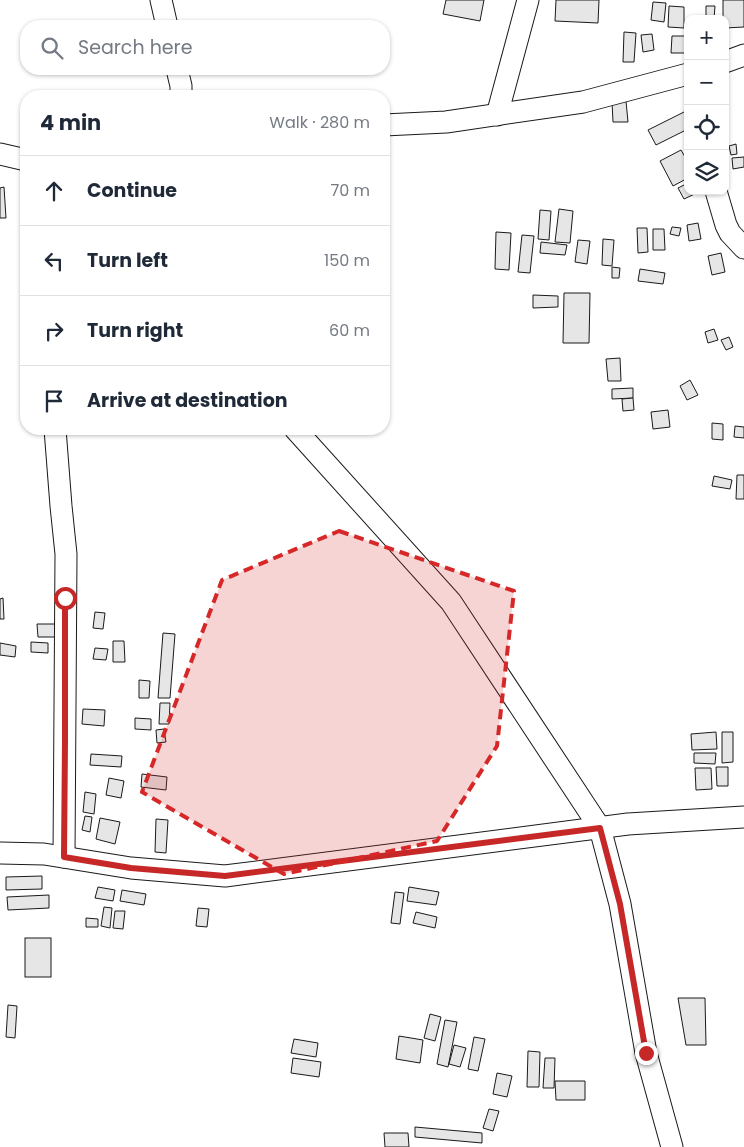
<!DOCTYPE html>
<meta charset="utf-8">
<style>
:root{--surface:#fff;--page:#f6f6f7;--text:#1f2937;--muted:#747a83;--line:#e0e1e3}
body{margin:0;font-family:Poppins,sans-serif;background:var(--page);color:var(--text)}
.controls{position:absolute;right:15px;top:15px;display:grid;overflow:hidden;border-radius:10px;box-shadow:0 1px 4px #0004}
.controls button{width:45px;height:45px;display:grid;place-items:center;padding:0;border:0;border-bottom:1px solid var(--line);background:var(--surface);color:var(--text);font:25px sans-serif}
.stop{position:absolute;width:15px;height:15px;margin:-11px;border:4px solid #c62828;border-radius:50%;background:#fff}
.stop.end{background:#c62828;border-color:#fff;box-shadow:0 1px 5px #0008}
.list{margin:0;padding:0;list-style:none}
h2{display:flex;justify-content:space-between;align-items:center;height:65px;margin:0;padding:0 20px;font-size:21px}
h2 small{font-size:16px;font-weight:400;color:var(--muted)}
.list li{display:grid;grid-template-columns:32px 1fr auto;gap:15px;align-items:center;box-sizing:border-box;height:70px;padding:0 20px;border-top:1px solid var(--line)}
.list b{display:block;font-size:19px;white-space:nowrap}
.list em{font-size:16px;font-style:normal;color:var(--muted)}
.icon{flex:none;width:28px;height:28px;fill:none;stroke:currentColor;stroke-width:2;stroke-linecap:round;stroke-linejoin:round}
.map{position:relative;flex:none;width:744px;height:1147px;overflow:hidden}
.search{position:absolute;background:var(--surface);box-shadow:0 1px 4px #0004;left:20px;top:20px;width:370px;height:55px;display:flex;align-items:center;gap:12px;box-sizing:border-box;padding:0 18px;border-radius:20px;color:var(--muted);font-size:19px}
.panel{position:absolute;background:var(--surface);box-shadow:0 1px 4px #0004;left:20px;top:90px;width:370px;height:345px;border-radius:20px}
.map>svg:first-child{display:block}
.building{fill:#e6e6e6;stroke:#1a1a1a}
.lines{fill:none;stroke-linecap:round;stroke-linejoin:round}
.minor-casing{stroke:#1a1a1a;stroke-width:23}
.minor{stroke:#fff;stroke-width:21}
.route{stroke:#c62828;stroke-width:6}
.marked{fill:#d62828;fill-opacity:0.2;stroke:#d62828;stroke-width:4;stroke-dasharray:10 6;stroke-linejoin:round}
</style>
<div class="map">
<svg width="744" height="1147" viewBox="0 0 744 1147">
<rect width="100%" height="100%" fill="#fff"/>
<g class="building">
<path d="M 446,0 L 484,0 L 480,21 L 443,14 Z"/>
<path d="M 556,0 L 599,0 L 598,23 L 555,21 Z"/>
<path d="M 723,0 L 744,0 L 744,27 L 725,28 L 725,19 L 723,19 Z"/>
<path d="M 653,2 L 666,3 L 664,22 L 651,20 Z"/>
<path d="M 669,6 L 684,7 L 684,28 L 668,27 Z"/>
<path d="M 706,6 L 715,6 L 714,19 L 706,19 Z"/>
<path d="M 624,32 L 636,33 L 634,62 L 623,62 Z"/>
<path d="M 652,34 L 654,50 L 643,52 L 641,35 Z"/>
<path d="M 672,36 L 685,36 L 685,53 L 671,53 Z"/>
<path d="M 626,101 L 628,122 L 613,122 L 612,102 Z"/>
<path d="M 686,111 L 688,113 L 688,129 L 656,145 L 648,130 Z"/>
<path d="M 736,144 L 737,154 L 731,155 L 729,146 Z"/>
<path d="M 681,150 L 688,162 L 688,178 L 673,186 L 660,161 Z"/>
<path d="M 744,157 L 744,167 L 733,169 L 732,158 Z"/>
<path d="M 688,183 L 688,191 L 701,191 L 684,199 L 678,188 Z"/>
<path d="M 4,187 L 6,218 L 0,218 L 0,188 Z"/>
<path d="M 559,209 L 573,211 L 570,243 L 555,242 Z"/>
<path d="M 540,210 L 551,211 L 549,240 L 538,239 Z"/>
<path d="M 698,223 L 701,239 L 689,241 L 687,225 Z"/>
<path d="M 672,227 L 681,228 L 679,236 L 670,234 Z"/>
<path d="M 637,228 L 647,228 L 648,252 L 638,253 Z"/>
<path d="M 653,229 L 664,229 L 665,250 L 653,250 Z"/>
<path d="M 496,232 L 511,233 L 509,270 L 495,269 Z"/>
<path d="M 522,235 L 534,236 L 530,273 L 518,272 Z"/>
<path d="M 603,239 L 614,240 L 612,266 L 602,265 Z"/>
<path d="M 578,240 L 590,241 L 587,264 L 575,262 Z"/>
<path d="M 541,242 L 567,245 L 565,255 L 540,253 Z"/>
<path d="M 721,253 L 725,272 L 712,275 L 708,256 Z"/>
<path d="M 612,267 L 620,268 L 619,278 L 612,278 Z"/>
<path d="M 640,269 L 665,273 L 663,284 L 638,281 Z"/>
<path d="M 564,293 L 590,293 L 589,343 L 563,343 Z"/>
<path d="M 533,295 L 558,296 L 558,307 L 533,308 Z"/>
<path d="M 714,329 L 718,340 L 708,343 L 705,332 Z"/>
<path d="M 729,337 L 733,347 L 726,350 L 721,340 Z"/>
<path d="M 620,358 L 621,381 L 608,381 L 606,359 Z"/>
<path d="M 690,380 L 698,395 L 687,400 L 680,386 Z"/>
<path d="M 633,388 L 633,398 L 612,399 L 612,389 Z"/>
<path d="M 633,398 L 634,410 L 623,411 L 622,399 Z"/>
<path d="M 668,410 L 670,427 L 653,429 L 651,412 Z"/>
<path d="M 712,423 L 723,424 L 723,440 L 712,439 Z"/>
<path d="M 735,426 L 744,427 L 744,438 L 734,437 Z"/>
<path d="M 737,475 L 744,475 L 744,499 L 736,499 Z"/>
<path d="M 714,476 L 732,480 L 730,489 L 712,486 Z"/>
<path d="M 3,598 L 4,619 L 0,619 L 0,599 Z"/>
<path d="M 95,612 L 105,613 L 103,629 L 93,628 Z"/>
<path d="M 37,624 L 55,624 L 55,637 L 38,637 Z"/>
<path d="M 163,633 L 175,634 L 170,698 L 158,698 Z"/>
<path d="M 113,641 L 124,641 L 125,662 L 113,662 Z"/>
<path d="M 31,642 L 48,643 L 48,653 L 31,652 Z"/>
<path d="M 0,643 L 16,646 L 15,657 L 0,655 Z"/>
<path d="M 95,648 L 108,649 L 106,660 L 93,659 Z"/>
<path d="M 139,680 L 150,681 L 149,698 L 139,698 Z"/>
<path d="M 160,703 L 170,703 L 169,724 L 159,724 Z"/>
<path d="M 83,709 L 105,710 L 104,726 L 82,724 Z"/>
<path d="M 135,718 L 151,719 L 151,730 L 135,729 Z"/>
<path d="M 164,729 L 166,742 L 157,743 L 156,730 Z"/>
<path d="M 716,732 L 717,749 L 692,750 L 691,734 Z"/>
<path d="M 722,732 L 733,732 L 733,762 L 722,763 Z"/>
<path d="M 694,753 L 716,753 L 715,764 L 694,763 Z"/>
<path d="M 91,754 L 122,756 L 121,767 L 90,765 Z"/>
<path d="M 716,767 L 728,767 L 728,786 L 717,786 Z"/>
<path d="M 695,768 L 711,768 L 712,789 L 696,790 Z"/>
<path d="M 142,774 L 167,777 L 166,790 L 141,787 Z"/>
<path d="M 109,778 L 124,781 L 121,798 L 106,795 Z"/>
<path d="M 85,792 L 96,794 L 94,814 L 83,812 Z"/>
<path d="M 85,816 L 92,817 L 90,832 L 82,830 Z"/>
<path d="M 100,818 L 120,822 L 115,844 L 96,839 Z"/>
<path d="M 156,819 L 168,820 L 166,853 L 155,852 Z"/>
<path d="M 42,876 L 42,889 L 6,890 L 6,877 Z"/>
<path d="M 98,887 L 115,890 L 113,901 L 95,898 Z"/>
<path d="M 409,887 L 439,892 L 436,905 L 407,901 Z"/>
<path d="M 122,890 L 146,894 L 144,905 L 120,901 Z"/>
<path d="M 395,892 L 404,893 L 400,924 L 391,923 Z"/>
<path d="M 49,895 L 49,908 L 8,910 L 7,897 Z"/>
<path d="M 104,907 L 112,908 L 110,928 L 101,926 Z"/>
<path d="M 198,908 L 209,909 L 207,927 L 196,926 Z"/>
<path d="M 115,911 L 125,911 L 123,929 L 113,928 Z"/>
<path d="M 416,912 L 437,917 L 435,928 L 413,923 Z"/>
<path d="M 86,918 L 98,919 L 98,927 L 86,927 Z"/>
<rect x="25" y="938" width="26" height="39"/>
<path d="M 678,998 L 705,998 L 706,1045 L 686,1045 Z"/>
<path d="M 8,1005 L 17,1006 L 15,1038 L 6,1037 Z"/>
<path d="M 430,1014 L 441,1017 L 435,1041 L 424,1038 Z"/>
<path d="M 445,1020 L 457,1022 L 448,1067 L 437,1064 Z"/>
<path d="M 399,1036 L 423,1040 L 420,1063 L 396,1059 Z"/>
<path d="M 474,1037 L 485,1039 L 478,1071 L 468,1069 Z"/>
<path d="M 294,1039 L 318,1043 L 316,1057 L 291,1053 Z"/>
<path d="M 454,1045 L 466,1048 L 460,1067 L 449,1064 Z"/>
<path d="M 528,1051 L 540,1052 L 539,1087 L 527,1087 Z"/>
<path d="M 293,1058 L 321,1062 L 319,1077 L 291,1073 Z"/>
<path d="M 545,1058 L 555,1058 L 554,1088 L 543,1088 Z"/>
<path d="M 497,1073 L 512,1076 L 507,1097 L 493,1094 Z"/>
<path d="M 555,1081 L 585,1081 L 585,1100 L 556,1100 Z"/>
<path d="M 489,1109 L 499,1111 L 493,1131 L 483,1128 Z"/>
<path d="M 415,1127 L 482,1133 L 482,1143 L 415,1137 Z"/>
<path d="M 384,1133 L 408,1133 L 409,1147 L 385,1147 Z"/>
</g>
<g class="lines">
<defs>
<g id="minor">
<path d="M 161,0 L 167,26"/>
<path d="M 725,62 L 744,55"/>
<path d="M 177,69 L 181,86 L 181,96"/>
<path d="M 497,115 L 528,0"/>
<path d="M 384,125 L 446,122 L 583,102 L 688,74"/>
<path d="M 0,154 L 26,160"/>
<path d="M 716,191 L 726,225 L 730,233 L 744,248"/>
<path d="M 55,429 L 61,506 L 66,554 L 64,857"/>
<path d="M 295,429 L 451,602 L 600,828 L 620,904 L 646,1053 L 672,1147"/>
<path d="M 0,853 L 44,854 L 131,868 L 225,876 L 628,824 L 744,817"/>
</g>
</defs>
<use href="#minor" class="minor-casing"/>
<use href="#minor" class="minor"/>
</g>
<g class="lines">
<path class="route" d="M 65,598 L 65,741 L 64,857 L 131,868 L 225,876 L 600,828 L 620,904 L 646,1053"/>
</g>
<path class="marked" d="M 339,531 L 514,591 L 497,746 L 437,841 L 284,874 L 142,792 L 222,580 Z"/>
</svg>
<div class="controls">
<button>+</button>
<button>−</button>
<button><svg class="icon" aria-label="locate" viewBox="0 0 24 24"><circle cx="12" cy="12" r="6"/><path d="M12 2v4M12 18v4M2 12h4M18 12h4"/></svg></button>
<button><svg class="icon" aria-label="layers" viewBox="0 0 24 24"><path d="M12 4l9 5-9 5-9-5zM3 14l9 5 9-5"/></svg></button>
</div>
<div class="stop" style="left:65px;top:598px"></div>
<div class="stop end" style="left:646px;top:1053px"></div>
<div class="search"><svg class="icon" aria-label="search" viewBox="0 0 24 24"><circle cx="10" cy="10" r="6"/><path d="M15 15l6 6"/></svg>Search here</div>
<section class="panel">
<h2>4 min<small>Walk · 280 m</small></h2>
<ul class="list">
<li><svg class="icon" aria-label="ahead" viewBox="0 0 24 24"><path d="M12 20V5M6 11l6-6 6 6"/></svg><div><b>Continue</b></div><em>70 m</em></li>
<li><svg class="icon" aria-label="left" viewBox="0 0 24 24"><path d="M17 20v-9H6M10 6l-5 5 5 5"/></svg><div><b>Turn left</b></div><em>150 m</em></li>
<li><svg class="icon" aria-label="right" viewBox="0 0 24 24"><path d="M7 20v-9h11M14 6l5 5-5 5"/></svg><div><b>Turn right</b></div><em>60 m</em></li>
<li><svg class="icon" aria-label="arrive" viewBox="0 0 24 24"><path d="M6 21V4h12l-3 4 3 4H6"/></svg><div><b>Arrive at destination</b></div></li>
</ul>
</section>
</div>
